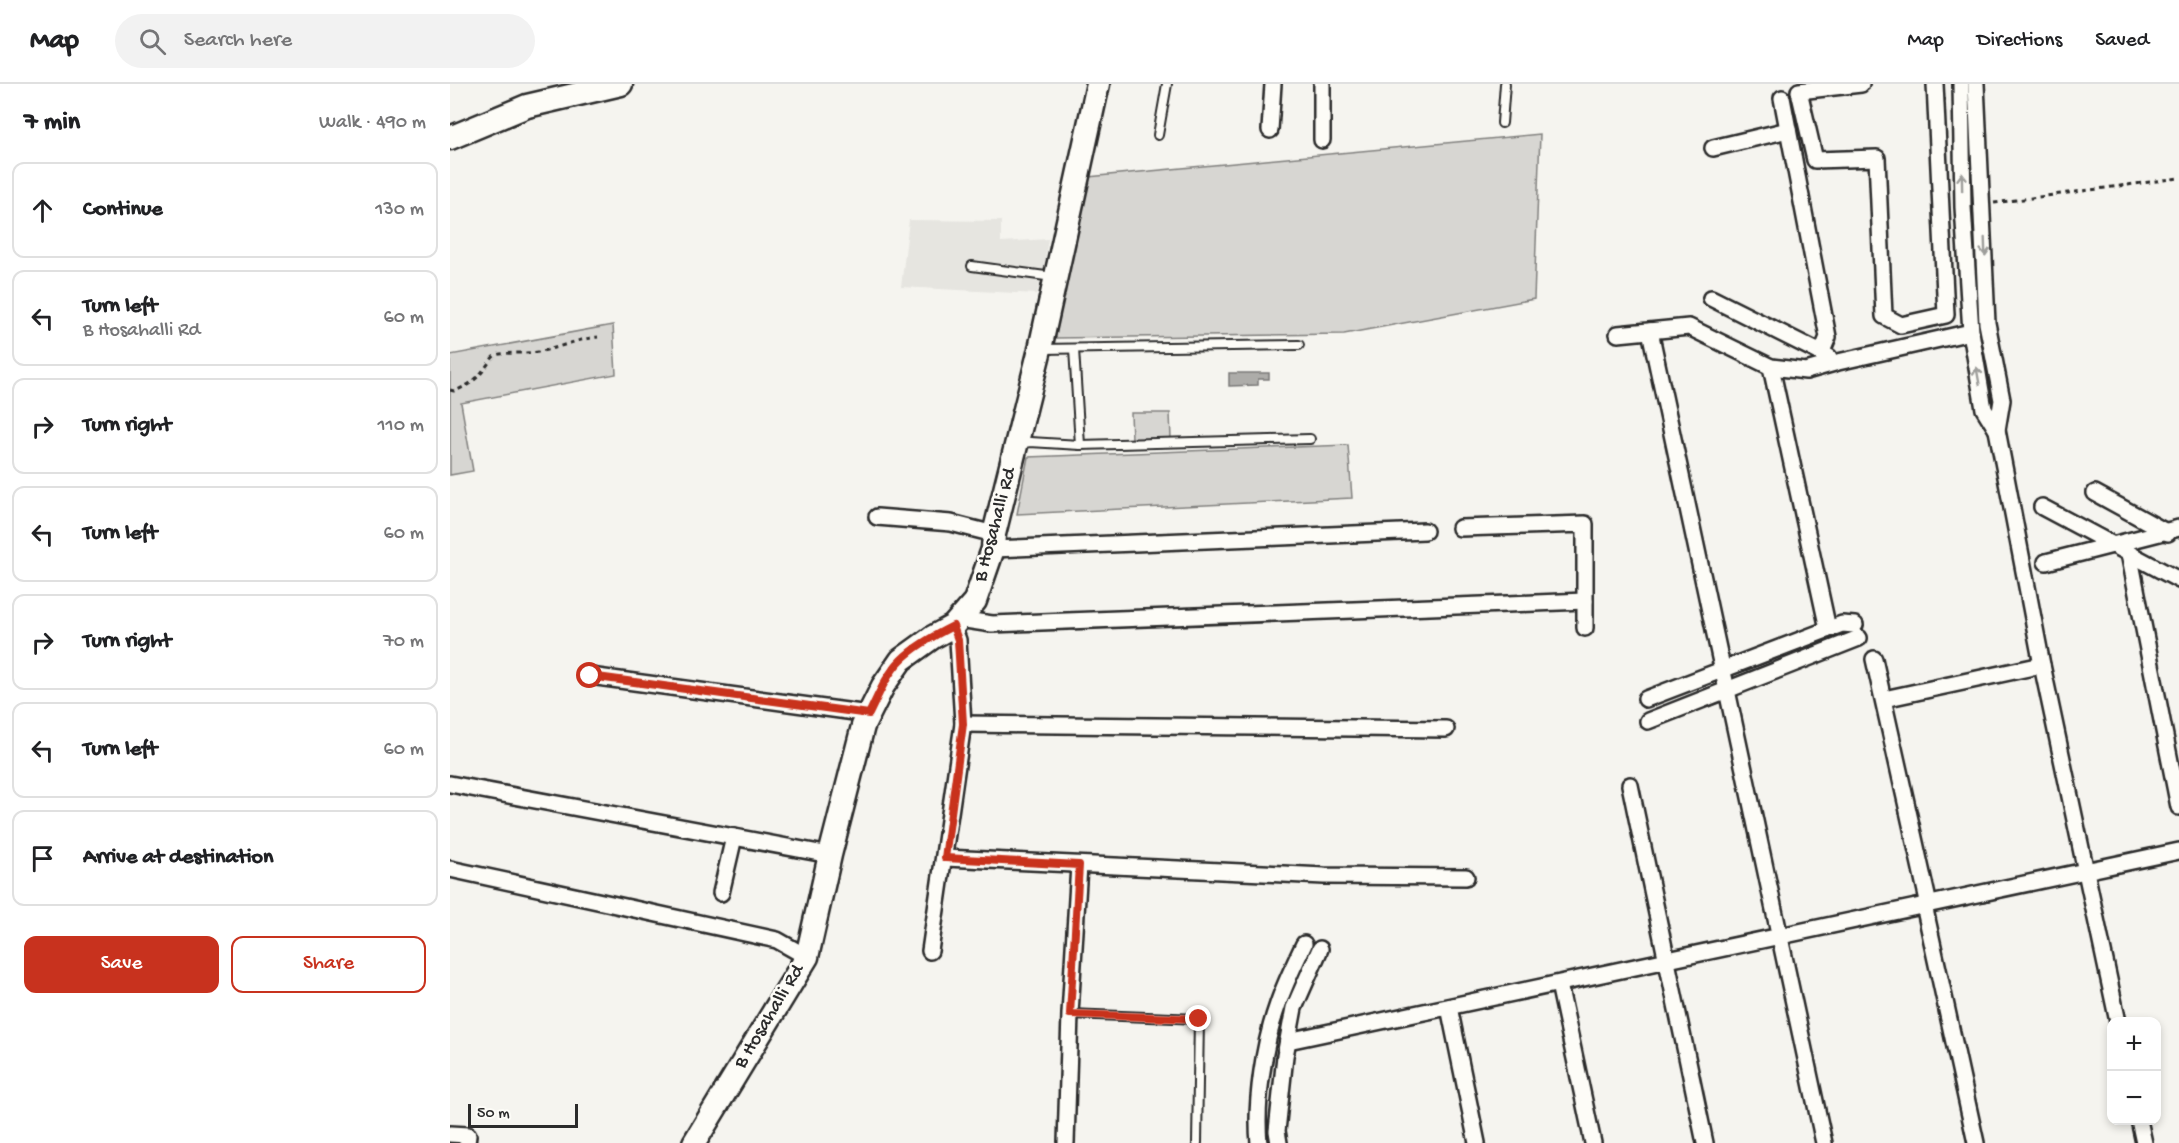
<!DOCTYPE html>
<meta charset="utf-8">
<style>
:root{--surface:#fff;--page:#f2f2f2;--text:#202124;--muted:#757577;--line:#e0e0e0;--accent:#c8321e}
body{margin:0;font-family:"Gochi Hand",sans-serif;background:var(--page);color:var(--text)}
.controls{position:absolute;right:18px;bottom:18px;display:grid;overflow:hidden;border-radius:12px;box-shadow:0 3px 9px #0003}
.controls button{width:54px;height:54px;display:grid;place-items:center;padding:0;border:0;border-bottom:2px solid var(--line);background:var(--surface);color:var(--text);font:30px sans-serif}
.scale{position:absolute;left:18px;bottom:15px;width:110px;box-sizing:border-box;padding-left:6px;border:3px solid #2b2b2b;border-top:0;font-size:16px;line-height:21px;white-space:nowrap;color:#2b2b2b;-webkit-text-stroke:4px #fdfcf7;paint-order:stroke}
.stop{position:absolute;width:18px;height:18px;margin:-14px;border:4px solid #c8321e;border-radius:50%;background:#fff}
.stop.end{background:#c8321e;border-color:#fff;box-shadow:0 2px 6px #0008}
.list{margin:0;padding:0;list-style:none}
h2{display:flex;justify-content:space-between;align-items:center;height:78px;margin:0;padding:0 24px;font-size:26px}
h2 small{font-size:20px;font-weight:400;color:var(--muted)}
.list li{display:grid;grid-template-columns:39px 1fr auto;gap:18px;align-items:center;box-sizing:border-box;height:96px;margin:0 12px 12px;padding:0 12px;border:2px solid var(--line);border-radius:12px}
.list b{display:block;font-size:22px;white-space:nowrap}
.list p{margin:0;font-size:20px;white-space:nowrap;color:var(--muted)}
.list em{font-size:20px;font-style:normal;color:var(--muted)}
.actions{display:flex;gap:12px;padding:18px 24px}
.actions a{flex:1;padding:14px 0;border:2px solid var(--accent);border-radius:12px;text-align:center;font-size:21px;color:var(--accent)}
.actions .main{background:var(--accent);color:#fff}
.icon{flex:none;width:33px;height:33px;fill:none;stroke:currentColor;stroke-width:2;stroke-linecap:round;stroke-linejoin:round}
.map{position:relative;flex:none;width:1729px;height:1059px;overflow:hidden}
header{display:flex;align-items:center;gap:36px;box-sizing:border-box;height:84px;padding:0 30px;background:var(--surface);border-bottom:2px solid var(--line)}
header strong{font-size:28px}
nav{display:flex;gap:33px;margin-inline-start:auto;font-size:21px}
.search{width:420px;height:54px;background:var(--page);display:flex;align-items:center;gap:15px;box-sizing:border-box;padding:0 21px;border-radius:33px;color:var(--muted);font-size:22px}
main{display:flex}
aside{flex:1;background:var(--surface)}
.map>svg:first-child{display:block}
.built{fill:#e6e5e0}
.green{fill:#d7d6d2;stroke:#81807e;stroke-width:1.5}
.water{fill:#adaca9;stroke:#797877;stroke-width:1.5}
.lines{fill:none;stroke-linecap:round;stroke-linejoin:round}
.lane-casing{stroke:#2b2b2b;stroke-width:12}
.street-casing{stroke:#2b2b2b;stroke-width:20}
.secondary-casing{stroke:#2b2b2b;stroke-width:27}
.path{stroke:#2b2b2b;stroke-width:3;stroke-dasharray:4.5 4.5;stroke-linecap:butt}
.lane{stroke:#fdfcf7;stroke-width:8}
.street{stroke:#fdfcf7;stroke-width:15}
.secondary{stroke:#fdfcf7;stroke-width:22}
.oneway{stroke:#9e9e9b}
.route{stroke:#c8321e;stroke-width:8}
.labels{text-anchor:middle;dominant-baseline:central;stroke-width:5;stroke-linejoin:round;paint-order:stroke}
.street-label{font-size:20px;fill:#2b2b2b;stroke:#fdfcf7}
</style>
<header>
<strong>Map</strong>
<div class="search"><svg class="icon" aria-label="search" viewBox="0 0 24 24"><circle cx="10" cy="10" r="6"/><path d="M15 15l6 6"/></svg>Search here</div>
<nav><a>Map</a><a>Directions</a><a>Saved</a></nav>
</header>
<main>
<aside>
<h2>7 min<small>Walk · 490 m</small></h2>
<ul class="list">
<li><svg class="icon" aria-label="ahead" viewBox="0 0 24 24"><path d="M12 20V5M6 11l6-6 6 6"/></svg><div><b>Continue</b></div><em>130 m</em></li>
<li><svg class="icon" aria-label="left" viewBox="0 0 24 24"><path d="M17 20v-9H6M10 6l-5 5 5 5"/></svg><div><b>Turn left</b><p>B Hosahalli Rd</p></div><em>60 m</em></li>
<li><svg class="icon" aria-label="right" viewBox="0 0 24 24"><path d="M7 20v-9h11M14 6l5 5-5 5"/></svg><div><b>Turn right</b></div><em>110 m</em></li>
<li><svg class="icon" aria-label="left" viewBox="0 0 24 24"><path d="M17 20v-9H6M10 6l-5 5 5 5"/></svg><div><b>Turn left</b></div><em>60 m</em></li>
<li><svg class="icon" aria-label="right" viewBox="0 0 24 24"><path d="M7 20v-9h11M14 6l5 5-5 5"/></svg><div><b>Turn right</b></div><em>70 m</em></li>
<li><svg class="icon" aria-label="left" viewBox="0 0 24 24"><path d="M17 20v-9H6M10 6l-5 5 5 5"/></svg><div><b>Turn left</b></div><em>60 m</em></li>
<li><svg class="icon" aria-label="arrive" viewBox="0 0 24 24"><path d="M6 21V4h12l-3 4 3 4H6"/></svg><div><b>Arrive at destination</b></div></li>
</ul>
<div class="actions"><a class="main">Save</a><a>Share</a></div>
</aside>
<div class="map">
<svg width="1729" height="1059" viewBox="0 0 1729 1059">
<rect width="100%" height="100%" fill="#f5f4ef"/>
<filter id="ink" filterUnits="userSpaceOnUse"><feTurbulence type="fractalNoise" baseFrequency=".0167" numOctaves="2"/><feDisplacementMap in="SourceGraphic" scale="12" xChannelSelector="R" yChannelSelector="G"/><feConvolveMatrix kernelMatrix="1 2 1 2 8 2 1 2 1" color-interpolation-filters="sRGB"/></filter>
<g filter="url(#ink)">
<path class="built" d="M 459,136 L 551,137 L 551,158 L 598,155 L 593,190 L 587,210 L 451,203 Z"/>
<g class="green">
<path d="M 1090,50 L 1084,215 L 894,250 L 605,254 L 638,93 Z"/>
<path d="M 163,241 L 166,290 L 11,319 L 23,387 L 0,391 L 0,271 Z"/>
<path d="M 681,329 L 720,329 L 721,355 L 682,355 Z"/>
<path d="M 898,361 L 902,414 L 567,430 L 578,373 Z"/>
</g>
<path class="water" d="M 779,289 L 819,289 L 819,295 L 808,295 L 808,301 L 779,302 Z"/>
<g class="lines">
<defs>
<g id="lane">
<path d="M 1052,39 L 1055,0"/>
<path d="M 708,51 L 717,0"/>
<path d="M 522,182 L 603,193"/>
<path d="M 592,265 L 849,261"/>
<path d="M 624,265 L 630,361"/>
<path d="M 569,360 L 580,358 L 630,361 L 860,355"/>
<path d="M 620,930 L 749,935 L 747,1059"/>
</g>
<g id="street">
<path d="M 872,0 L 872,56"/>
<path d="M 1411,0 L 1349,7 L 1365,76 L 1427,74 L 1434,232 L 1451,241 L 1496,231 L 1485,0"/>
<path d="M 1511,0 L 1513,123 L 1521,248 L 1534,325 L 1547,346"/>
<path d="M 1526,0 L 1537,239 L 1552,316 L 1547,346 L 1592,581 L 1668,938"/>
<path d="M 1332,14 L 1378,253 L 1371,270"/>
<path d="M 820,46 L 823,0"/>
<path d="M 1263,64 L 1338,46"/>
<path d="M 1261,214 L 1379,273"/>
<path d="M 1200,247 L 1374,1059"/>
<path d="M 1168,250 L 1239,243 L 1321,283 L 1356,287 L 1388,278 L 1521,248"/>
<path d="M 1321,283 L 1378,545"/>
<path d="M 1645,409 L 1718,449"/>
<path d="M 1592,423 L 1729,496"/>
<path d="M 427,433 L 501,439 L 544,450"/>
<path d="M 1010,444 L 1135,440 L 1135,544"/>
<path d="M 543,465 L 975,447"/>
<path d="M 1679,469 L 1729,723"/>
<path d="M 1596,478 L 1729,444"/>
<path d="M 509,535 L 542,540 L 1135,517"/>
<path d="M 1424,575 L 1479,821"/>
<path d="M 140,592 L 419,630"/>
<path d="M 1196,615 L 1392,540 L 1405,541"/>
<path d="M 1434,615 L 1592,581"/>
<path d="M 1198,637 L 1409,554"/>
<path d="M 513,640 L 996,645"/>
<path d="M 0,700 L 380,771"/>
<path d="M 1180,701 L 1255,1059"/>
<path d="M 495,774 L 874,792 L 1016,793"/>
<path d="M 0,785 L 327,856 L 357,873"/>
<path d="M 271,809 L 284,753"/>
<path d="M 1474,821 L 1526,1059"/>
<path d="M 480,867 L 513,640 L 508,556 L 503,542"/>
<path d="M 1109,900 L 1143,1059"/>
<path d="M 999,923 L 1027,1059"/>
<path d="M 838,957 L 1729,767"/>
<path d="M 1689,1036 L 1694,1059"/>
<path d="M 0,1050 L 18,1051 L 17,1059"/>
<path d="M 616,1059 L 620,930 L 629,781"/>
<path d="M 809,1059 C 805,1018 814,959 828,920 C 835,899 845,879 854,860"/>
<path d="M 829,1059 L 827,1047 L 835,972 L 844,924 L 870,865"/>
</g>
<g id="secondary">
<path d="M 0,54 L 77,22 L 171,0"/>
<path d="M 244,1059 L 357,873 L 380,771 L 413,642 L 433,602 L 451,576 L 483,553 L 503,542 L 525,517 L 543,465 L 544,450 L 590,265 L 648,0"/>
</g>
</defs>
<use href="#lane" class="lane-casing"/>
<use href="#street" class="street-casing"/>
<use href="#secondary" class="secondary-casing"/>
<g class="path">
<path d="M 1544,119 L 1729,94"/>
<path d="M 0,306 L 4,307 C 16,303 27,296 34,285 C 38,281 41,274 46,271 C 54,268 77,270 88,268 C 109,264 127,255 148,253"/>
</g>
<use href="#lane" class="lane"/>
<use href="#street" class="street"/>
<use href="#secondary" class="secondary"/>
</g>
<defs><path id="oneway-shaft" d="M-6 0H5M1.5-3L5.5 0L1.5 3" fill="none" stroke-width="1.6" stroke-linecap="round" stroke-linejoin="round" transform="scale(1.5)"/></defs>
<g class="oneway">
<use href="#oneway-shaft" transform="translate(1512 98) rotate(-91)"/>
<use href="#oneway-shaft" transform="translate(1535 163) rotate(88)"/>
<use href="#oneway-shaft" transform="translate(1528 292) rotate(-100)"/>
</g>
</g>
<g class="lines" filter="url(#ink)">
<path class="route" d="M 140,592 L 419,630 C 428,612 436,591 451,576 C 465,562 485,551 503,542 L 508,556 L 513,640 L 495,774 L 629,781 L 620,930 L 749,935"/>
</g>
<g class="labels">
<g class="street-label">
<text transform="translate(546 441) rotate(-75)">B Hosahalli Rd</text>
<text transform="translate(320 933) rotate(-59)">B Hosahalli Rd</text>
</g>
</g>
</svg>
<div class="controls">
<button>+</button>
<button>−</button>
</div>
<div class="scale">50 m</div>
<div class="stop" style="left:140px;top:592px"></div>
<div class="stop end" style="left:749px;top:935px"></div>
</div>
</main>
